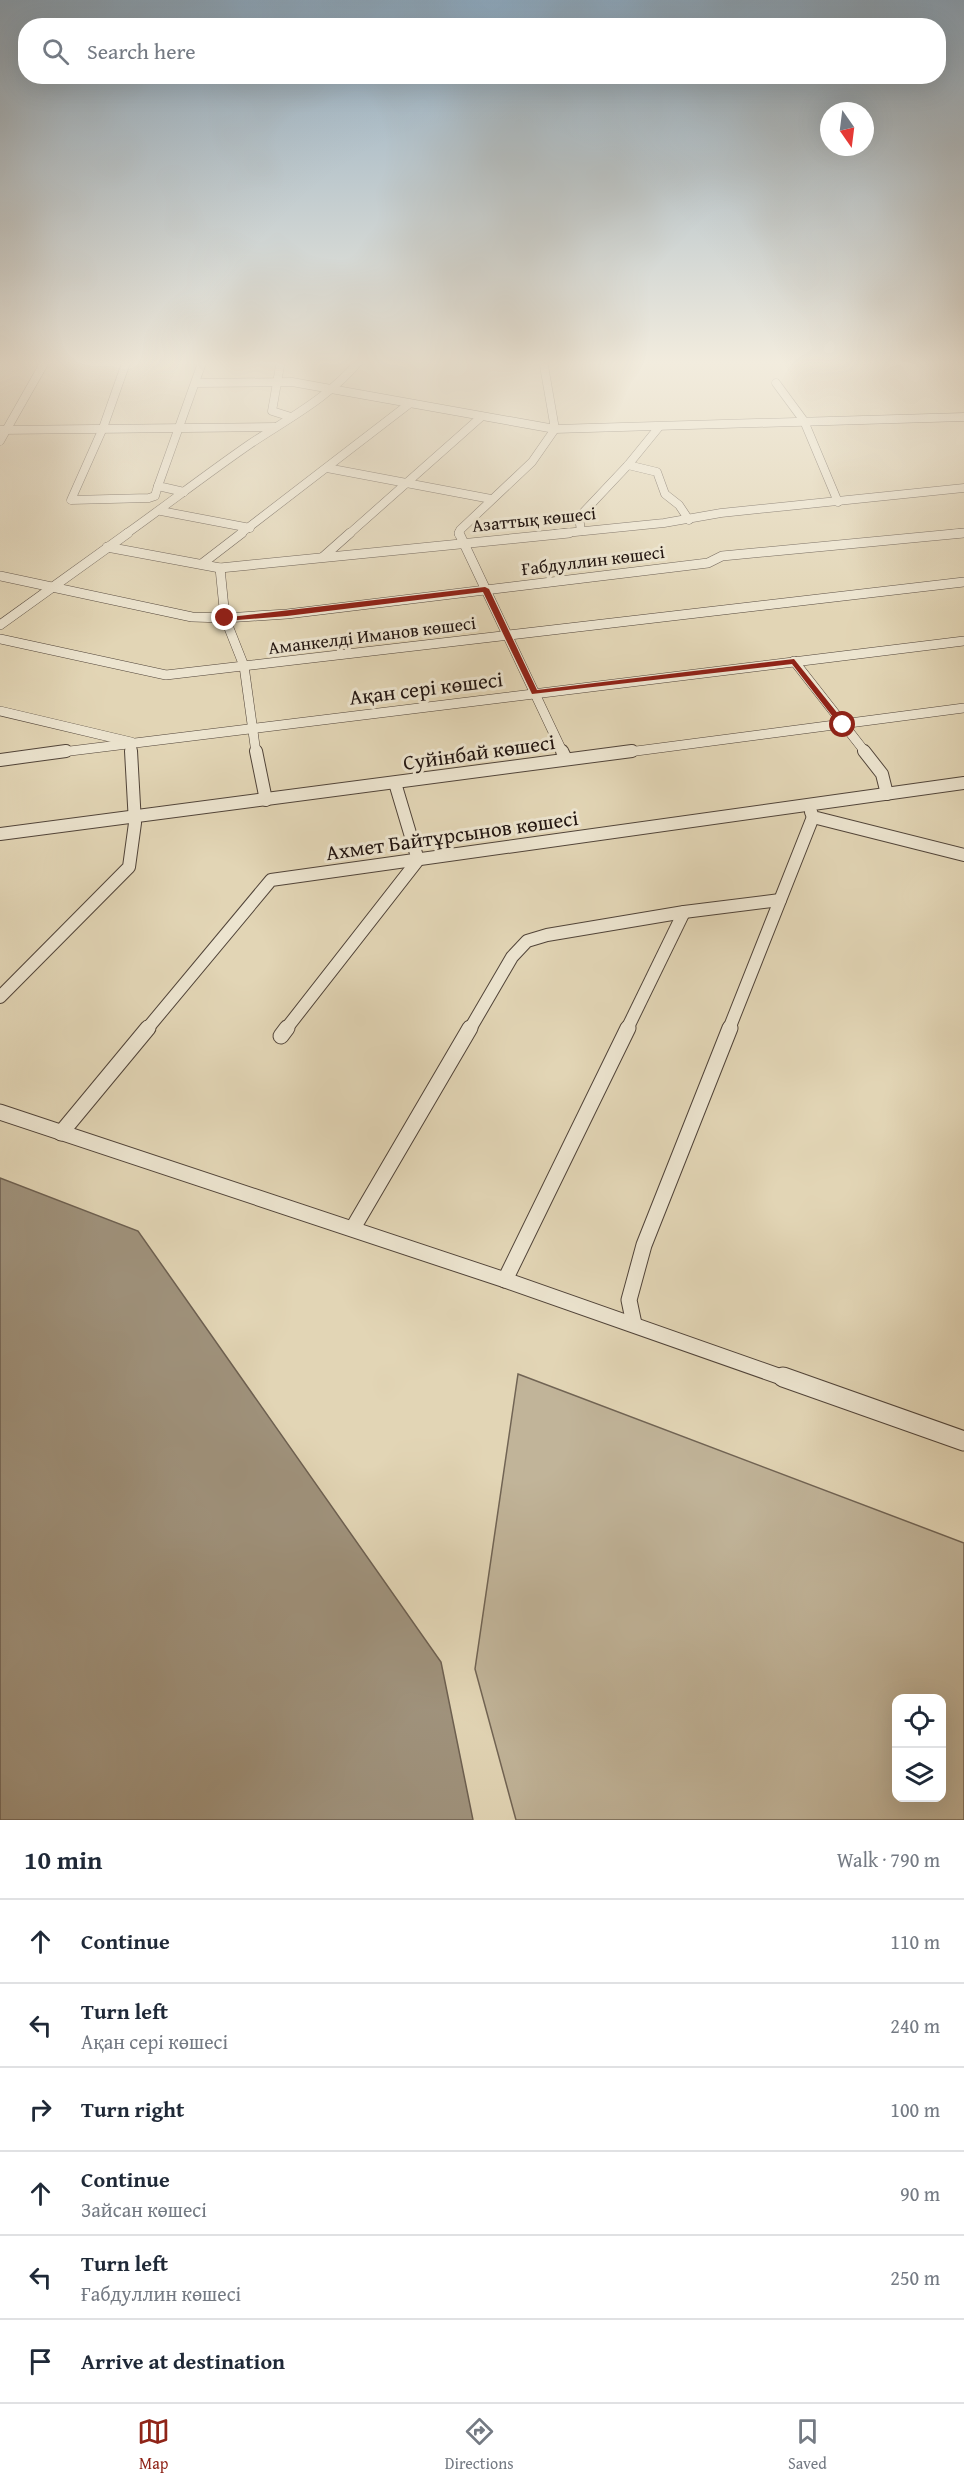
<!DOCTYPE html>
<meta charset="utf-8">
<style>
:root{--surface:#fff;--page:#f6f6f7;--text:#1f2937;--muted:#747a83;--line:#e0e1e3;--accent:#8f2418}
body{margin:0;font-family:"Gentium Book Plus",serif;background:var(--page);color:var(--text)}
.controls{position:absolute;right:18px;bottom:18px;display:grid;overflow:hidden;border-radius:12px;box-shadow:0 6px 24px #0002}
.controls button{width:54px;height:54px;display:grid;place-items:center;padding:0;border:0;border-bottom:2px solid var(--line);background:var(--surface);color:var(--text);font:30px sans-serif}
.compass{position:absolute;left:820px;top:102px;width:54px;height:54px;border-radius:50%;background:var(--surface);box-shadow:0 6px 24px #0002;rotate:166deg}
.stop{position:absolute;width:18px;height:18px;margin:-14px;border:4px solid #8f2418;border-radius:50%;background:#fff}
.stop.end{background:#8f2418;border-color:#fff;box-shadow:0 2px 6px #0008}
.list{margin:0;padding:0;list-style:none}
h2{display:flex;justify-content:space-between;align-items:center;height:78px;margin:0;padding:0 24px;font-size:26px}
h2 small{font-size:20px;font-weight:400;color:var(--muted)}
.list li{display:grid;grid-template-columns:39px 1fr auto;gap:18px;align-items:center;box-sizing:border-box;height:84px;padding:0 24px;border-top:2px solid var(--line)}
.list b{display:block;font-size:22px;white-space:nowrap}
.list p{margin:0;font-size:20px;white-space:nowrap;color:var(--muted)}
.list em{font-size:20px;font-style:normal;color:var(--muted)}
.icon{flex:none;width:33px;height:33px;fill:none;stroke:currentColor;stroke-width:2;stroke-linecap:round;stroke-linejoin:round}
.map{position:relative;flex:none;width:964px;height:1820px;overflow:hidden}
.search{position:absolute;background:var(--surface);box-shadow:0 6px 24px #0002;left:18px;right:18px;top:18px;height:66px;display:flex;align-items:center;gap:15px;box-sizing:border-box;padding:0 21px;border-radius:24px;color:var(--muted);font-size:22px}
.sheet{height:582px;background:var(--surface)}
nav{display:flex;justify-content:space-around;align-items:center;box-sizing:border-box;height:84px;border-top:2px solid var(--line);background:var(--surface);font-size:16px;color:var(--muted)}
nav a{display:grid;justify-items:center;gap:3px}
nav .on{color:var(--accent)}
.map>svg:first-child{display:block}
.green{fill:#c1b499;stroke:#716454;stroke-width:1.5;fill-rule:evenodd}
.water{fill:#a0937d;stroke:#6d6051;stroke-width:1.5}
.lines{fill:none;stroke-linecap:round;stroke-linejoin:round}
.minor-far4-casing{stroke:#514439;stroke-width:9}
.minor-far3-casing{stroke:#514439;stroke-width:10}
.minor-far2-casing{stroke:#514439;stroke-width:14}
.minor-far1-casing{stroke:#514439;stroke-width:17}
.minor-casing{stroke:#514439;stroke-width:21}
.minor-far4{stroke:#ece4cf;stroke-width:8}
.minor-far3{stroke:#ece4cf;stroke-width:9}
.minor-far2{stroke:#ece4cf;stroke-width:12}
.minor-far1{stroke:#ece4cf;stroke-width:15}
.minor{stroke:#ece4cf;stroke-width:19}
.route{fill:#8f2418}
.labels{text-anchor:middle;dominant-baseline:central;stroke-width:6;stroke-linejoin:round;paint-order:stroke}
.far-street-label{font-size:18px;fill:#211410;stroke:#ece4cf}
.street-label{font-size:21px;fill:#211410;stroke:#ece4cf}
</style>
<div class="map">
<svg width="964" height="1820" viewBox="0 0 964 1820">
<rect width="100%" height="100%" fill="#e2d5b5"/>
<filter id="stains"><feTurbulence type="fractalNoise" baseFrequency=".00333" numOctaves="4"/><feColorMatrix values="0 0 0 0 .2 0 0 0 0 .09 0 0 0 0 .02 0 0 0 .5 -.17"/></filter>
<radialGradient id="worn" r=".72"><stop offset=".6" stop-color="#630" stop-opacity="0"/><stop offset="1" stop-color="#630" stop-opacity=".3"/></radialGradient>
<path class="green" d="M 518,1374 L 964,1543 L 964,1820 L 516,1820 L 475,1669 ZM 896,1698 L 942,1698 L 942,1798 L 896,1798 Z"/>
<path class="water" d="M 0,1178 L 138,1231 L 441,1662 L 473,1820 L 0,1820 Z"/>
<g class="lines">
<defs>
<g id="minor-far4">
<path d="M 127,360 L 103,428 L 71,500 L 149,498 L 155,496 L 158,486"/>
<path d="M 281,360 L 272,411 L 291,417"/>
<path d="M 543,360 L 555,429"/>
<path d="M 196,383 L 292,382 L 555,429 L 964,417"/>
<path d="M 776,383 L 804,421 L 838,502"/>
<path d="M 0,430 L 275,427"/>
<path d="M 0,441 L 46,360"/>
<path d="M 628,465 L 657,472 L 665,494 L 679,505 L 689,520"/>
<path d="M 327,468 L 491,499"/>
<path d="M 184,492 L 158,486 L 203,360"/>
<path d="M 161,511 L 250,528"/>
<path d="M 581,531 L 579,517 L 628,465 L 659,427"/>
<path d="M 126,534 C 168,504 208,473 250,444 C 289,418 330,397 360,360"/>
<path d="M 240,534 L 409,404"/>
<path d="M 349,534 L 481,417"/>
<path d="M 459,534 L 460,530 L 532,462 L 555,429"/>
<path d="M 555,534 L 664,523 L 721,513 L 964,488"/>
<path d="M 952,534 L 964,533"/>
</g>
<g id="minor-far3">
<path d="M 459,533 L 563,753"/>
<path d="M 107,547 L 220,568 L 569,533"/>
<path d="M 323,557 L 350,533"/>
<path d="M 203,563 L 242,533"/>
<path d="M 220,568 L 225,618 L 244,666 L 256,753"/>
<path d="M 0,576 L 192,617 L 225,618 L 287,614 L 708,563 L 722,556 L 964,533"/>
<path d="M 0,625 L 128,533"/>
<path d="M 0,639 L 166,675 L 964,582"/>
<path d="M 794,661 L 866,753"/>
<path d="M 0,711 L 131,742 L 132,753"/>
<path d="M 54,753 L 964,641"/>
<path d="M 621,753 L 964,708"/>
</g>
<g id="minor-far2">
<path d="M 256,751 L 266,800"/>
<path d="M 562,751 L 566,759"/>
<path d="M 864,751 L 882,774 L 887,794"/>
<path d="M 0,760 L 66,751"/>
<path d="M 811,812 L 813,817 L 964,855"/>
<path d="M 0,834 L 632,751"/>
<path d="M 0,997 L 129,867 L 135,823 L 131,751"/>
<path d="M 147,1029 L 271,880 L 964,783"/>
<path d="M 286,1029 L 418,860 L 395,783"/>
<path d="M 470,1029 L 512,957 L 527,941 L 547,935 L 684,912 L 780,900"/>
<path d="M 627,1029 L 684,912"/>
<path d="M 729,1029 L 813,817"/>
</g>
<g id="minor-far1">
<path d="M 281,1036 L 287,1028"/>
<path d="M 0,1112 L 505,1280 L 787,1379"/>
<path d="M 61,1133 L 148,1028"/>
<path d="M 353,1228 L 470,1028"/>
<path d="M 505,1280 L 628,1028"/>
<path d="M 634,1324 L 629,1300 L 644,1245 L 730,1028"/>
</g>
<path id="minor" d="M 783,1377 L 964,1441"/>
</defs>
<use href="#minor-far4" class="minor-far4-casing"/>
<use href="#minor-far3" class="minor-far3-casing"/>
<use href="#minor-far2" class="minor-far2-casing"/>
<use href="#minor-far1" class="minor-far1-casing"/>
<use href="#minor" class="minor-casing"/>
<use href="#minor-far4" class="minor-far4"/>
<use href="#minor-far3" class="minor-far3"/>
<use href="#minor-far2" class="minor-far2"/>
<use href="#minor-far1" class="minor-far1"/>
<use href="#minor" class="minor"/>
</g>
<linearGradient id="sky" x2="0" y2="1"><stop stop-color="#8ba7bd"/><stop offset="0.59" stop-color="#f2ecde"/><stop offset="1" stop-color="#f2ecde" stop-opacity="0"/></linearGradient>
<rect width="964" height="615" fill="url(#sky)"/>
<path class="route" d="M 485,587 L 489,589 L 537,690 L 794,659 L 847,725 L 840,726 L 792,664 L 532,694 L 483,592 L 287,616 L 225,621 L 222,618 Z"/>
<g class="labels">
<g class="far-street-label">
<text transform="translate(534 519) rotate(-6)">Азаттық көшесі</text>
<text transform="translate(593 560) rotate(-7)">Ғабдуллин көшесі</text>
<text transform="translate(372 635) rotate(-7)">Аманкелді Иманов көшесі</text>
</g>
<g class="street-label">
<text transform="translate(426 688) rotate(-7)">Ақан сері көшесі</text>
<text transform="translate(479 752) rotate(-8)">Суйінбай көшесі</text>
<text transform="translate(452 835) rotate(-8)">Ахмет Байтұрсынов көшесі</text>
</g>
</g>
<rect width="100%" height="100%" filter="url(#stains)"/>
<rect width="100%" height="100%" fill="url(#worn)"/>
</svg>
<div class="controls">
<button><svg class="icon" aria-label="locate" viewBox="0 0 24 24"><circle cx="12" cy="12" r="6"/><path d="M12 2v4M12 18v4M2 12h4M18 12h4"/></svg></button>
<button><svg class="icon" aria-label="layers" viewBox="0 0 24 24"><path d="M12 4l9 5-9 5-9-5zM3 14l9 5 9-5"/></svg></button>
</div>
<svg class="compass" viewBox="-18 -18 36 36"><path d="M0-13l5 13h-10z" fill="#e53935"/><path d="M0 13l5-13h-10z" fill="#747a83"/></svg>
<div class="stop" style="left:843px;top:725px"></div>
<div class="stop end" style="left:225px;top:618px"></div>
<div class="search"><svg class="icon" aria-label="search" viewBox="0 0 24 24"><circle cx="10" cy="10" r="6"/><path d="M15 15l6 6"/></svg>Search here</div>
</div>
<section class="sheet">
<h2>10 min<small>Walk · 790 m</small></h2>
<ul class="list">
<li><svg class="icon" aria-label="ahead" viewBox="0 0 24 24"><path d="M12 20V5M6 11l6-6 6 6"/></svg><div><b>Continue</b></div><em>110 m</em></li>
<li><svg class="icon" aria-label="left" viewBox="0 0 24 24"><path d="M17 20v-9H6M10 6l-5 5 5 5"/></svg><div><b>Turn left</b><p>Ақан сері көшесі</p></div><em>240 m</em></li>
<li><svg class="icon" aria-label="right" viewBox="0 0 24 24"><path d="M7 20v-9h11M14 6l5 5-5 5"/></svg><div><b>Turn right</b></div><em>100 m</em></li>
<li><svg class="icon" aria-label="ahead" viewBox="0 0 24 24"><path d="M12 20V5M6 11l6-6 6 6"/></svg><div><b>Continue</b><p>Зайсан көшесі</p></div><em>90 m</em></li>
<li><svg class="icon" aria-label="left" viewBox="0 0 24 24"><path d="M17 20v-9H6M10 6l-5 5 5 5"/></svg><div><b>Turn left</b><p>Ғабдуллин көшесі</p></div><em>250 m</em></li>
<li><svg class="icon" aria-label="arrive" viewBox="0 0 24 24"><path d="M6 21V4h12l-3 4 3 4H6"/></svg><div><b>Arrive at destination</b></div></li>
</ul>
</section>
<nav>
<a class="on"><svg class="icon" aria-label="map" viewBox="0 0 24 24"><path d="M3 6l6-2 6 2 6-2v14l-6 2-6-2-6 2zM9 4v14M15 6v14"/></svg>Map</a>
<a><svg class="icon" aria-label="directions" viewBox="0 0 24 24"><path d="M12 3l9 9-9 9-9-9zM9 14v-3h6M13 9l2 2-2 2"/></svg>Directions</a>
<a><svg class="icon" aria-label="saved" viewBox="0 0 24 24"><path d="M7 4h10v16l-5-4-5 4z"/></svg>Saved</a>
</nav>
